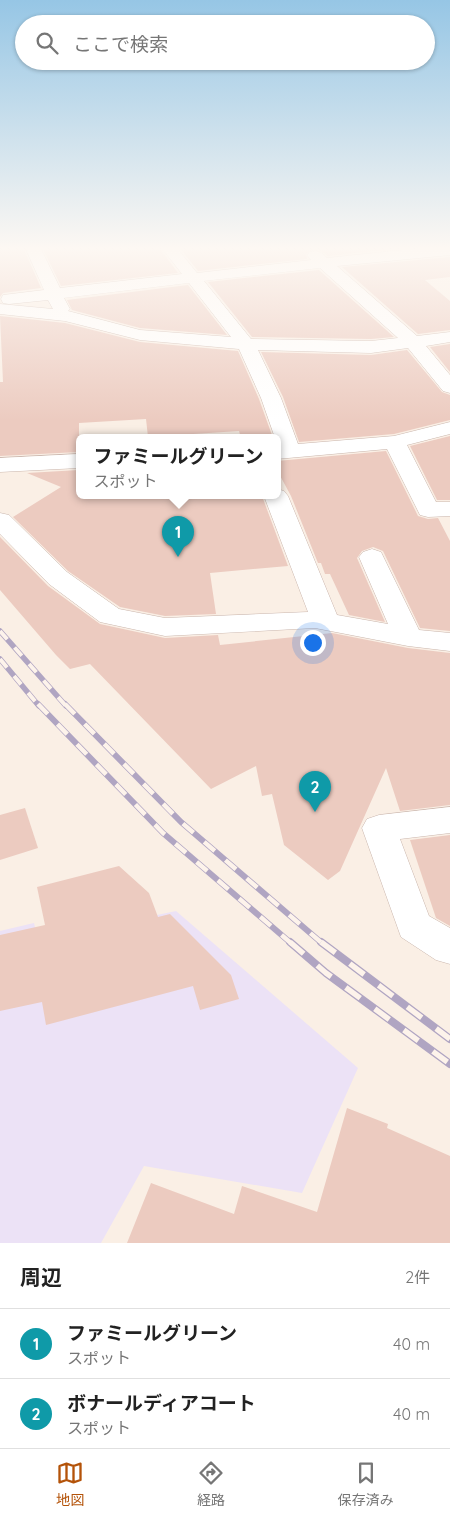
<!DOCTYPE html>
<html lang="ja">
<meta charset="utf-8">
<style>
:root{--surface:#fff;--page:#f6f6f6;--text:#222;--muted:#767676;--line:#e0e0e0;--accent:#b45309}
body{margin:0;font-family:Quicksand,"Noto Sans JP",sans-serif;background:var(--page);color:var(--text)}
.you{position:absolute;left:312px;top:642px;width:18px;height:18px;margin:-12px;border:4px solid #fff;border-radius:50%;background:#1a73e8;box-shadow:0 0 0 8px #1a73e833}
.badge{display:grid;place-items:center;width:32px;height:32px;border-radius:50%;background:var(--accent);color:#fff;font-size:16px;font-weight:700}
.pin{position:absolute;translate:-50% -41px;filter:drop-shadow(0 1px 2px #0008)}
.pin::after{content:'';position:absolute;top:26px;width:18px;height:15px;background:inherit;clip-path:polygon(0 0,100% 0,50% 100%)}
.popup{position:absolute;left:76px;top:434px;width:205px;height:65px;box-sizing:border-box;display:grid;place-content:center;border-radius:8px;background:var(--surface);filter:drop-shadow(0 1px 4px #0005);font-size:16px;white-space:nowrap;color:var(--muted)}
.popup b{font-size:19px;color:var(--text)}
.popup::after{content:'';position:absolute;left:50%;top:100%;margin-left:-10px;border:10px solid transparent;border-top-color:var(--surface)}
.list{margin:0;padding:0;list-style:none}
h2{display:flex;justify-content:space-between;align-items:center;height:65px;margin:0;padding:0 20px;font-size:21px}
h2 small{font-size:16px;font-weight:400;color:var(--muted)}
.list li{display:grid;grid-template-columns:32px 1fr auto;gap:15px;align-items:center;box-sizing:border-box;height:70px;padding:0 20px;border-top:1px solid var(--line)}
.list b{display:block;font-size:19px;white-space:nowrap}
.list p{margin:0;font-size:16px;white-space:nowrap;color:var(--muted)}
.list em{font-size:16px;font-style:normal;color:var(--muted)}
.icon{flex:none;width:28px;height:28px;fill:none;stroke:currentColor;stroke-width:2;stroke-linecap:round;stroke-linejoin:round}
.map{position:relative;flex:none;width:450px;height:1243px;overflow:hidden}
.search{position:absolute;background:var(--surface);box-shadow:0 1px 4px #0004;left:15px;right:15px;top:15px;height:55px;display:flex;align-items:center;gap:12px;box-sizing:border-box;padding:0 18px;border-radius:28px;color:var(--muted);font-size:19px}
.sheet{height:205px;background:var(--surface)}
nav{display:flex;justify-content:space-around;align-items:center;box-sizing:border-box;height:70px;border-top:1px solid var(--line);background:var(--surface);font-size:14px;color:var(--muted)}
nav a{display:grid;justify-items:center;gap:2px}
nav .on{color:var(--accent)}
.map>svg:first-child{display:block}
.education{fill:#ece2f6}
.building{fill:#eccbc0}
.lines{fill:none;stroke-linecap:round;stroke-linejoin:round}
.minor-casing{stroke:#cab6ad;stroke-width:1}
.minor{fill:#fff;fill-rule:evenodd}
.rail-far2-casing{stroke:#b0a5c2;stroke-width:5.5}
.rail-far1-casing{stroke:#b0a5c2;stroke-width:6}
.rail-casing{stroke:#b0a5c2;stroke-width:8}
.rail-far2{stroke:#fdf3eb;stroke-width:4;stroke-dasharray:11;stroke-linecap:butt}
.rail-far1{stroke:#fdf3eb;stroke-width:4.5;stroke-dasharray:14;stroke-linecap:butt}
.rail{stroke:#fdf3eb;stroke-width:5.5;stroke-dasharray:18;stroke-linecap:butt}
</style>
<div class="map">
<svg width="450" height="1243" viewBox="0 0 450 1243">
<rect width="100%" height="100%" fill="#faefe5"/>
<path class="education" d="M 176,911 L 358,1068 L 302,1193 L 144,1166 L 101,1243 L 0,1243 L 0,931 L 34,923 L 38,940 Z"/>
<g class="building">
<path d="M 0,247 L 23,247 L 41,288 L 3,293 L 0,297 Z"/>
<path d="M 42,247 L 159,247 L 178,273 L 61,286 Z"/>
<path d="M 179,247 L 410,247 L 328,256 L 320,250 L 313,250 L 306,254 L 307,259 L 198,271 Z"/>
<path d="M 450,257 L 450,277 L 425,280 L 450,301 L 450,330 L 418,334 L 342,267 Z"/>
<path d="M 319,270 L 394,337 L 371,339 L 252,337 L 208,282 Z"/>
<path d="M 188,285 L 227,335 L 140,328 L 72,310 L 67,300 Z"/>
<path d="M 0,316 L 65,323 L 140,342 L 238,351 L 259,399 L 273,438 L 241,438 L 239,431 L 148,437 L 146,419 L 79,423 L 79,452 L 0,456 L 0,382 L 3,382 Z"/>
<path d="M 450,344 L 450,372 L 430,347 Z"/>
<path d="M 407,350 L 442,392 L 450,395 L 450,420 L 394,434 L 299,442 L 283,397 L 261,352 L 371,355 Z"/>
<path d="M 450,436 L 450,500 L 437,500 L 410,446 Z"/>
<path d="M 386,451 L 418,516 L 428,519 L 438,518 L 450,541 L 450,631 L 420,628 L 383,551 L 373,547 L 362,551 L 357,558 L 385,622 L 349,615 L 330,574 L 325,574 L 321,563 L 318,563 L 291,496 L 277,470 L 277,461 Z"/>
<path d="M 79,470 L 79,496 L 262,496 L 288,566 L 210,573 L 216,614 L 165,616 L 120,607 L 68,571 L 13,517 L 61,487 L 27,473 Z"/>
<path d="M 0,537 L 48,586 L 100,624 L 165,638 L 218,635 L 220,645 L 332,633 L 408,648 L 450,653 L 450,805 L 400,811 L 386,768 L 340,871 L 328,880 L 284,845 L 272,794 L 262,796 L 256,766 L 211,789 L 90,664 L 70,669 L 56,655 L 0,590 Z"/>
<path d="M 25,808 L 38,848 L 0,860 L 0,815 Z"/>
<path d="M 450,835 L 450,926 L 436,918 L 410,840 Z"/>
<path d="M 119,866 L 149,893 L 158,917 L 170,914 L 231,975 L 239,999 L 200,1010 L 193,986 L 46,1025 L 42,1002 L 0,1011 L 0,935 L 45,925 L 37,887 Z"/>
<path d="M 347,1108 L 388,1124 L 387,1128 L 450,1156 L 450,1243 L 127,1243 L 151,1183 L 234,1214 L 242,1186 L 317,1212 Z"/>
</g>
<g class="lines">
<defs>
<g id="minor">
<path d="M 25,247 L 40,247 L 60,288 L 182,274 L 161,247 L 176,247 L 197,273 L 311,260 L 307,255 L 310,252 C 318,250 321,252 327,258 L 431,247 L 450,247 L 450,255 L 337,266 L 417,336 L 450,332 L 450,342 L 426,346 L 450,375 L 450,393 L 443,391 L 408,348 L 371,353 L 258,350 L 281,398 L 298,444 L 394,436 L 450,422 L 450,434 L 407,445 L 436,502 L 450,502 L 450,516 L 428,517 L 420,515 L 387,449 L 277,459 L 277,438 L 275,438 L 261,398 L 239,349 L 140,340 L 65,321 L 0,314 L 0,304 L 53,309 L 48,300 L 9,304 L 3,303 L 1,299 L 3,295 L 44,290 ZM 320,268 L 398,338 L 371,341 L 251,339 L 204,281 ZM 189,283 L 231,337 L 140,330 L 68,311 L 70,309 L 64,298 Z"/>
<path d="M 79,454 L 79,468 L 0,472 L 0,458 Z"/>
<path d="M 277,489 L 284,491 L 288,496 L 337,615 L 388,624 L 359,557 L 363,552 L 372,549 L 381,552 L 419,630 L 450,633 L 450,651 L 408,646 L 315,628 L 165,636 L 100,622 L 49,584 L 0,534 L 0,513 L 9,515 L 67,572 L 119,609 L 165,618 L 308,612 L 264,496 L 277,496 Z"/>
<path d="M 450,807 L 450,833 L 400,839 L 429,916 L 450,928 L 450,964 L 436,960 L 401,937 L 362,828 L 367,819 L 379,815 Z"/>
</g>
</defs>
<use href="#minor" class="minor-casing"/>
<use href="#minor" class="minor"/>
<defs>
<g id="rail-far2">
<path d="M 0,631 L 66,706"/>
<path d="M 0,659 L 39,706"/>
</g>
<g id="rail-far1">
<path d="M 38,704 L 163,833 L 292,944"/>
<path d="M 65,704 L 181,822 L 323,944"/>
</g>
<g id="rail">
<path d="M 290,942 L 326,973 L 450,1064"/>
<path d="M 321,942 L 450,1039"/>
</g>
</defs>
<use href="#rail-far2" class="rail-far2-casing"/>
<use href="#rail-far1" class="rail-far1-casing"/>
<use href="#rail" class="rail-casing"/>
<use href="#rail-far2" class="rail-far2"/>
<use href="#rail-far1" class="rail-far1"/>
<use href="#rail" class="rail"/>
</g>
<linearGradient id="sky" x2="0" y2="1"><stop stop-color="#96c6e5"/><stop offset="0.59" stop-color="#fdf8f3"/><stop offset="1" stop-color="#fdf8f3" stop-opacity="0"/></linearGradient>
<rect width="450" height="421" fill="url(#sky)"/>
</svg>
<div class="you"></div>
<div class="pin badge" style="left:178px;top:557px;background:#0f9aa8">1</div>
<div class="popup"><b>ファミールグリーン</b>スポット</div>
<div class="pin badge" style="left:315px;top:812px;background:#0f9aa8">2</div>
<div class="search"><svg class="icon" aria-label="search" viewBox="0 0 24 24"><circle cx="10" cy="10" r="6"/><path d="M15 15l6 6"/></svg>ここで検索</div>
</div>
<section class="sheet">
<h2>周辺<small>2件</small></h2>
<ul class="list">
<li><span class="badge" style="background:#0f9aa8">1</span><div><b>ファミールグリーン</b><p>スポット</p></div><em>40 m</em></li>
<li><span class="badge" style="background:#0f9aa8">2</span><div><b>ボナールディアコート</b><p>スポット</p></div><em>40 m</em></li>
</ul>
</section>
<nav>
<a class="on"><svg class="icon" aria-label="map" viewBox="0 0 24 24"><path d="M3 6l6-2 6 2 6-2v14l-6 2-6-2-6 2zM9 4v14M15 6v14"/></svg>地図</a>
<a><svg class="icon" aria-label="directions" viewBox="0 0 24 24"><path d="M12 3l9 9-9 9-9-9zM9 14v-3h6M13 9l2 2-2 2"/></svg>経路</a>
<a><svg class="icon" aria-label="saved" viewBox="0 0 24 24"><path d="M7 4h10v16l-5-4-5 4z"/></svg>保存済み</a>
</nav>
